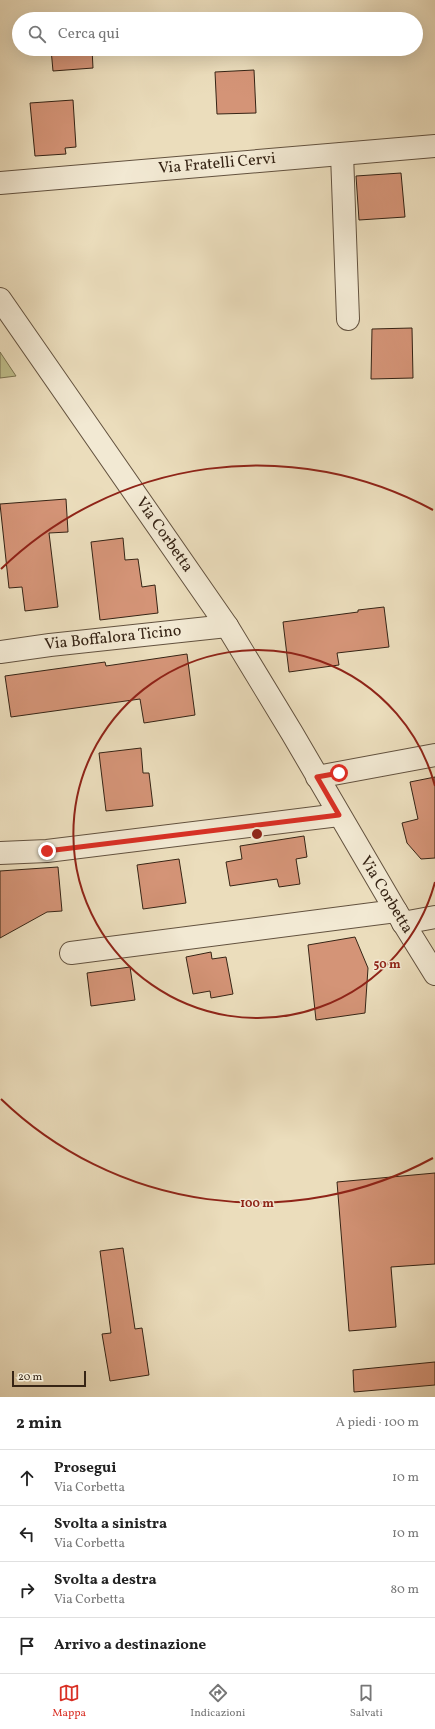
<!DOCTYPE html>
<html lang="it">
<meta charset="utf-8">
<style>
:root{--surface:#fff;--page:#f2f2f2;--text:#222;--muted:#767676;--line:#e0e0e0;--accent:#d93025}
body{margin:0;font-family:Vollkorn,serif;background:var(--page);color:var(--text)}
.scale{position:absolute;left:12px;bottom:10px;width:74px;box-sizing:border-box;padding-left:4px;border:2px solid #362415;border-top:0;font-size:11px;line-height:14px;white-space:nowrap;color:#362415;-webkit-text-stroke:3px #f2e9d3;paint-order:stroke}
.stop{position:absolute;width:12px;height:12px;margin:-9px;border:3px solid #d93025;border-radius:50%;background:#fff}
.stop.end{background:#d93025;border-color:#fff;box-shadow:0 1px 4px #0008}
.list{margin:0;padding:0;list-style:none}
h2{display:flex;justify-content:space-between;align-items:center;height:52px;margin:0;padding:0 16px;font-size:17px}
h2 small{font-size:13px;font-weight:400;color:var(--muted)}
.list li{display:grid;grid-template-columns:26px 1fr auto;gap:12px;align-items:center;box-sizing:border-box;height:56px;padding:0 16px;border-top:1px solid var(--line)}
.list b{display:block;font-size:15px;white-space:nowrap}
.list p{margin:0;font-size:13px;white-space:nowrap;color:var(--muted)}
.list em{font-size:13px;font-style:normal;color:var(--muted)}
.icon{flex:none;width:22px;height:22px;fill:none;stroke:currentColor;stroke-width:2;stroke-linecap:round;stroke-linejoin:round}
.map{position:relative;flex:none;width:435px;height:1397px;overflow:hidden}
.search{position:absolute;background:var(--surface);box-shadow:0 4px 16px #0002;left:12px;right:12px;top:12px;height:44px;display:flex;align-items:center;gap:10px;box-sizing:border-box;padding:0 14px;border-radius:22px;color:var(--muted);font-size:15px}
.sheet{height:276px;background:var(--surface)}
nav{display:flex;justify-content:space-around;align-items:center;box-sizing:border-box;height:56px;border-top:1px solid var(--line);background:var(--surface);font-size:11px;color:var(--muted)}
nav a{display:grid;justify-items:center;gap:2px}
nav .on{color:var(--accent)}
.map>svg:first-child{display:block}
.green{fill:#bfbf8c;stroke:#7a7250}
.building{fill:#d49477;stroke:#362415}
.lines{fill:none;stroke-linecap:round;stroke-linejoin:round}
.minor-casing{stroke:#63523f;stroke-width:24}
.minor{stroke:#f2e9d3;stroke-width:22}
.route{stroke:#d93025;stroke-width:5}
.ring{fill:none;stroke:#8f2418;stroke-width:2}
.labels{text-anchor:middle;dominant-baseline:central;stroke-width:3;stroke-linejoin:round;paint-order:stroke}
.street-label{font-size:16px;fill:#362415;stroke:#f2e9d3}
.centre{fill:#8f2418;stroke:#f2e9d3;stroke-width:2}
.ring-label{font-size:12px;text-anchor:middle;font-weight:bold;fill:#8f2418;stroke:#f2e9d3;stroke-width:3;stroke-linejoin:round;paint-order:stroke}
</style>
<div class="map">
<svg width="435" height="1397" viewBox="0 0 435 1397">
<rect width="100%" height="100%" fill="#ebddbc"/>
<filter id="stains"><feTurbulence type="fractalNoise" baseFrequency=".005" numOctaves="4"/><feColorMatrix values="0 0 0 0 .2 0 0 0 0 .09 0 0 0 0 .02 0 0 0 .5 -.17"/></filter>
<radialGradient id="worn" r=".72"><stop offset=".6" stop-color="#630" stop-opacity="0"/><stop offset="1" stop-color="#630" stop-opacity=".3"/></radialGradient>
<path class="green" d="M 0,352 L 16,376 L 0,378 Z"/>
<g class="building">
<path d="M 51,49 L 92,49 L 93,68 L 53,71 Z"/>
<path d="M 254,70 L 256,113 L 217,114 L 215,72 Z"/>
<path d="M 73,100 L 76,147 L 65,148 L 66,154 L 35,156 L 30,103 Z"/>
<path d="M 401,173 L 405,217 L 359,220 L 356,176 Z"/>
<path d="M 412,328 L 413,378 L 371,379 L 372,329 Z"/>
<path d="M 66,499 L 68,532 L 49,533 L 58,607 L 25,611 L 22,587 L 9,588 L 0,504 Z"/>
<path d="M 123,538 L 125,560 L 138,559 L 142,587 L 155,585 L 158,613 L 100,620 L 91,542 Z"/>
<path d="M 384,607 L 389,647 L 337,653 L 339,665 L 289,672 L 283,622 L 358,612 L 358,610 Z"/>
<path d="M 187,654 L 195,715 L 144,723 L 140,699 L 11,717 L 5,676 L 105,662 L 106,666 Z"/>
<path d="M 141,748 L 143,773 L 149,773 L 153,806 L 106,811 L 99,753 Z"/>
<path d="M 435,777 L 435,858 L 421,859 L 407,843 L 402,823 L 418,819 L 410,782 Z"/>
<path d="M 304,836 L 307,857 L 296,859 L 300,884 L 279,887 L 277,879 L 230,886 L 226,862 L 242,859 L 240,846 Z"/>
<path d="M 179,859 L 186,903 L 143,909 L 137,865 Z"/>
<path d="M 58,867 L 62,911 L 47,912 L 0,938 L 0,871 Z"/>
<path d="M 355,937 L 368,968 L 365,1013 L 316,1020 L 308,945 Z"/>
<path d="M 211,952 L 212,959 L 226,957 L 233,994 L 211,998 L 210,991 L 193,994 L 186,957 Z"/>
<path d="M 130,967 L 135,1000 L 91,1006 L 87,973 Z"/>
<path d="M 435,1173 L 435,1264 L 391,1267 L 396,1327 L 349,1331 L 337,1182 Z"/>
<path d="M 123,1248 L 135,1329 L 142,1328 L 149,1375 L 110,1381 L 102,1334 L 111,1333 L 100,1251 Z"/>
<path d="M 435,1362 L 435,1385 L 354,1392 L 353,1370 Z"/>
</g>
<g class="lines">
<defs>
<g id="minor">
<path d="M 342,154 L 348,319"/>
<path d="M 0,183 L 435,146"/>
<path d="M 0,299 L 227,626 L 292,733 L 396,911 L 435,974"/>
<path d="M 0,652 L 50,645 L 227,626"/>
<path d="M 317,777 L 435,755"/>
<path d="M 0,853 L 47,851 L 339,815"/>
<path d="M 403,923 L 435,917"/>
<path d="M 71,953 L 396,911"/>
</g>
</defs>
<use href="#minor" class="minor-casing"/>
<use href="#minor" class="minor"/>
</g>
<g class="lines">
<path class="route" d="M 47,851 L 339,815 L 317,777 L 339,773"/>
</g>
<g class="ring">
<path d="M435 882A184 184 0 1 1 435 786"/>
<path d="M433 1158A369 369 0 0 1 1 1099M1 569A369 369 0 0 1 433 510"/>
</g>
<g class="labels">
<g class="street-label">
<text transform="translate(217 164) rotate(-5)">Via Fratelli Cervi</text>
<text transform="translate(164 535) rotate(55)">Via Corbetta</text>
<text transform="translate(113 638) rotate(-6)">Via Boffalora Ticino</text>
<text transform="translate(386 895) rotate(59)">Via Corbetta</text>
</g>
</g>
<circle cx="257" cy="834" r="6" class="centre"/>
<g class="ring-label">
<text x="387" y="968">50 m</text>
<text x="257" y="1207">100 m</text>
</g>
<rect width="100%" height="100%" filter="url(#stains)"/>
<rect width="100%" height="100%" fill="url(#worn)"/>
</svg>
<div class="scale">20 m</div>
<div class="stop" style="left:339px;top:773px"></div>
<div class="stop end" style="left:47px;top:851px"></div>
<div class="search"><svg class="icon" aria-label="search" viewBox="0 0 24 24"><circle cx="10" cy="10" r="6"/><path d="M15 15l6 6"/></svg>Cerca qui</div>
</div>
<section class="sheet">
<h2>2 min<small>A piedi · 100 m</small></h2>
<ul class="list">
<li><svg class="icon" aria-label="ahead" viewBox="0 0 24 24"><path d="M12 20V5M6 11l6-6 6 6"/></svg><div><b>Prosegui</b><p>Via Corbetta</p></div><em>10 m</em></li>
<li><svg class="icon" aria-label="left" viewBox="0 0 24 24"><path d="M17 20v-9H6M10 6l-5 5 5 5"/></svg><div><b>Svolta a sinistra</b><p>Via Corbetta</p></div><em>10 m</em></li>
<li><svg class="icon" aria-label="right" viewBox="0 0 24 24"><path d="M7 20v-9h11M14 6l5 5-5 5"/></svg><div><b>Svolta a destra</b><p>Via Corbetta</p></div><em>80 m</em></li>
<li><svg class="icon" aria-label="arrive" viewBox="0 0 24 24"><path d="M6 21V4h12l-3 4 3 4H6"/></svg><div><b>Arrivo a destinazione</b></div></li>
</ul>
</section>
<nav>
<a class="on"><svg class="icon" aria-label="map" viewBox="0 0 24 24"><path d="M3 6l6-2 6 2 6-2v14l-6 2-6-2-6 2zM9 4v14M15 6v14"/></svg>Mappa</a>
<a><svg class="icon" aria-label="directions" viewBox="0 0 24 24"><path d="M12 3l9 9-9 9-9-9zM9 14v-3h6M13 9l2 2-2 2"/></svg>Indicazioni</a>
<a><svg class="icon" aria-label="saved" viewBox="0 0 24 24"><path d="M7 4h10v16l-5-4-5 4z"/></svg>Salvati</a>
</nav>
